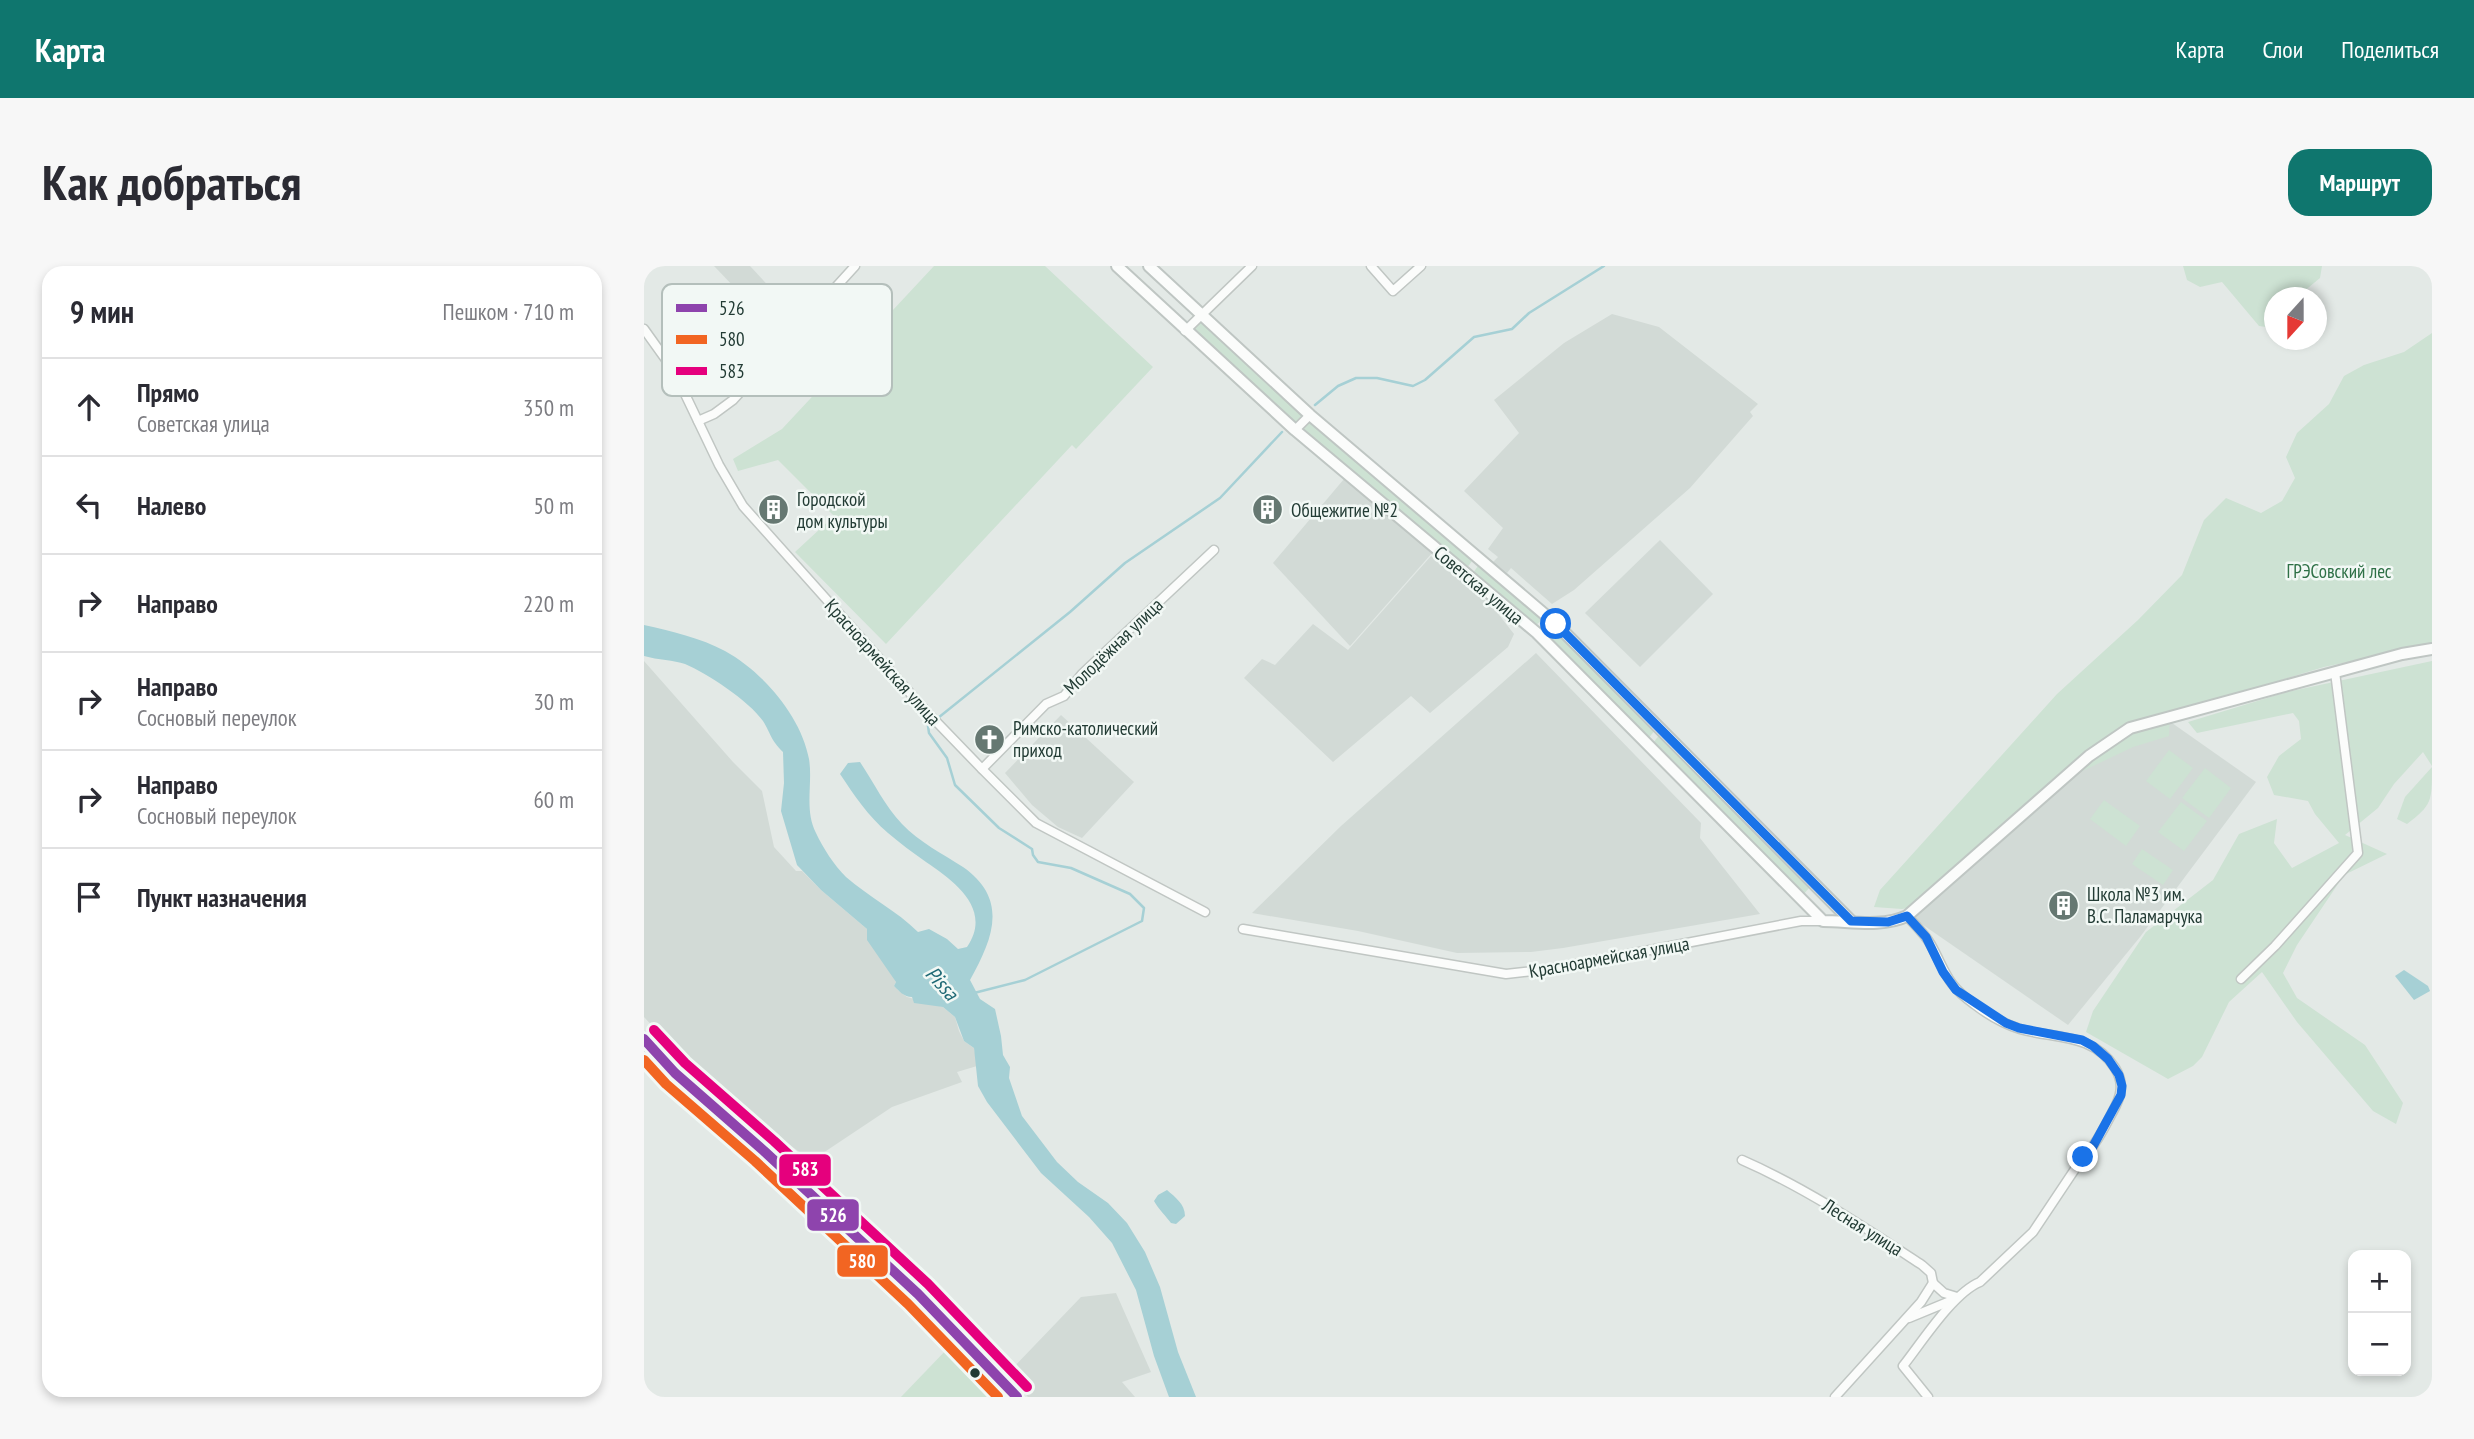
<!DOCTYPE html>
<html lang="ru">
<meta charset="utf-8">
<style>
:root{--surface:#fff;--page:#f7f7f7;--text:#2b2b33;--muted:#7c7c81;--line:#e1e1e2;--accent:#0f766e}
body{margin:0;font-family:"PT Sans Narrow",sans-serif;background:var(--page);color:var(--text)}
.controls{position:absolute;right:21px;bottom:21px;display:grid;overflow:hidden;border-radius:14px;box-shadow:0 4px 10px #0003}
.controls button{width:63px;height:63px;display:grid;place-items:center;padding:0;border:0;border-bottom:2px solid var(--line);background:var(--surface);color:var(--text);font:35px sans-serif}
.compass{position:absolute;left:1620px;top:21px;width:63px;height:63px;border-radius:50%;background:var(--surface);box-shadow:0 4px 10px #0003;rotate:201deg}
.stop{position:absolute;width:21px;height:21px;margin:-16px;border:5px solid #1a73e8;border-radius:50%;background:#fff}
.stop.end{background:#1a73e8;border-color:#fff;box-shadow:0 2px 7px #0008}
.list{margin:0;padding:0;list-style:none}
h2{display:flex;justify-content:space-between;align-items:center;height:91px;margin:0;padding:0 28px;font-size:30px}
h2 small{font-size:23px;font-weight:400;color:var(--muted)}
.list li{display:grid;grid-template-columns:46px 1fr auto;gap:21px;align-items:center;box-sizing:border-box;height:98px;padding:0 28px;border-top:2px solid var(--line)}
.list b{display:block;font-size:26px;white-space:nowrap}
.list p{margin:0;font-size:23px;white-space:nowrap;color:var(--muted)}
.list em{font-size:23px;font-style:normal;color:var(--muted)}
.icon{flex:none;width:38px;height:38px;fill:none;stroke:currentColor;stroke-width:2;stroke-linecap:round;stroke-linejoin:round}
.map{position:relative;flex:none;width:1788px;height:1131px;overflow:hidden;border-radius:21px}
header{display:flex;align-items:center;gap:42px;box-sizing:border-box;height:98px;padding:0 35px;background:var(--accent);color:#fff}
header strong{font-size:33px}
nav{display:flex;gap:38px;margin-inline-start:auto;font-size:24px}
.intro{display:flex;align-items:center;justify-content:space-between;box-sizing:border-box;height:168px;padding:0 42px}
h1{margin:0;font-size:49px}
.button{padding:18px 32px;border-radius:21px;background:var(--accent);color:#fff;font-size:24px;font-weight:700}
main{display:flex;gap:42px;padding:0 42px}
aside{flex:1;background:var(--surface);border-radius:21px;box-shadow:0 4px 10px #0003}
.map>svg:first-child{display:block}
.built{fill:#d2dad6}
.green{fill:#cde2d3}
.water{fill:#a6d0d5}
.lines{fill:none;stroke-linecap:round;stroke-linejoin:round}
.stream{stroke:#a6d0d5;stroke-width:2.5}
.minor-casing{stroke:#c0c6c3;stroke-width:11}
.secondary-casing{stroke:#bfc6c3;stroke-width:14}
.primary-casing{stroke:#bcc5c2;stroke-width:16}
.minor{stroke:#fbfcfb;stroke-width:8}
.secondary{stroke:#fbfcfb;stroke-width:10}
.primary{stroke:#ced5d2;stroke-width:12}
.bus-1-casing{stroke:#f2f8f5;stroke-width:16}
.bus-2-casing{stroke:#f2f8f5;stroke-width:16}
.bus-3-casing{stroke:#f2f8f5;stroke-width:16}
.bus-1{stroke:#8e44ad;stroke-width:10}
.bus-2{stroke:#f26522;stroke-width:10}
.bus-3{stroke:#e5007d;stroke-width:10}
.route{stroke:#1a73e8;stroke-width:9}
.bus-dot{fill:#223b34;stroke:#f2f8f5;stroke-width:2.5}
.labels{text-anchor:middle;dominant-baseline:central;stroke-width:5;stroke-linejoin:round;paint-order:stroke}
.poi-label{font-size:19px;fill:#223b34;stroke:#f2f8f5;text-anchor:start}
.park-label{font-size:19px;fill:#2e7046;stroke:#f2f8f5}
.street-label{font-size:19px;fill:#223b34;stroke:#f2f8f5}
.water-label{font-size:21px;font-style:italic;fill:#1f6975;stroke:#f2f8f5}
.key{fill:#f2f8f5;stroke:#b4bfbb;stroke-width:2}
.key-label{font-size:19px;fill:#223b34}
.line-badge{stroke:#f2f8f5;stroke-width:2.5}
.badge-label{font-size:19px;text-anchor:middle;font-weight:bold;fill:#fff}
</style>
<header>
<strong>Карта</strong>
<nav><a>Карта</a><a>Слои</a><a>Поделиться</a></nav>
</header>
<div class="intro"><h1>Как добраться</h1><a class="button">Маршрут</a></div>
<main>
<aside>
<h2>9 мин<small>Пешком · 710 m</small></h2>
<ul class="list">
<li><svg class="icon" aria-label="ahead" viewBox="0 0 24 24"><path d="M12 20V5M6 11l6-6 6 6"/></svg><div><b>Прямо</b><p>Советская улица</p></div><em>350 m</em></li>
<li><svg class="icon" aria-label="left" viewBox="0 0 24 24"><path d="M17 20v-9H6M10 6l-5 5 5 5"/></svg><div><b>Налево</b></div><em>50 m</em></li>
<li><svg class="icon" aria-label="right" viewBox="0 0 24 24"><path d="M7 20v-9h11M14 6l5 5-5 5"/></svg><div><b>Направо</b></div><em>220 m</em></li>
<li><svg class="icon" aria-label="right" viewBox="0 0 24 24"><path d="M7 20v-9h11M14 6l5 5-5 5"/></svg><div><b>Направо</b><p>Сосновый переулок</p></div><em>30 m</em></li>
<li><svg class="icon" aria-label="right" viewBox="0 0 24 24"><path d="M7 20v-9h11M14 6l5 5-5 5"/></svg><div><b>Направо</b><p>Сосновый переулок</p></div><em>60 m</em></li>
<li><svg class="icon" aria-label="arrive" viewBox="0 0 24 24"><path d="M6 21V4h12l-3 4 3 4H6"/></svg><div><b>Пункт назначения</b></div></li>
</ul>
</aside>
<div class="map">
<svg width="1788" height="1131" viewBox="0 0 1788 1131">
<rect width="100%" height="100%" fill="#e3e9e6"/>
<g class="built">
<path d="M 70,0 L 106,0 L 132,28 L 115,47 Z"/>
<path d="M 968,48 L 1015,61 L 1114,138 L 1106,146 L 1109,150 L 1046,222 L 930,324 L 908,338 L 867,302 L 863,307 L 849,296 L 854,291 L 844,283 L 859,262 L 820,225 L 875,167 L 850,134 L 920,77 Z"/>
<path d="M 700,213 L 788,287 L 706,380 L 629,297 Z"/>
<path d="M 1016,274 L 1069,328 L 996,401 L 941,347 Z"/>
<path d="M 787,290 L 848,340 L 870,368 L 864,381 L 786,447 L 767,430 L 689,496 L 600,412 L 618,393 L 631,399 L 669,358 L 704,384 Z"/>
<path d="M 892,387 L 1057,557 L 1056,572 L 1116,648 L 919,682 L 887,686 L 813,687 L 714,665 L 608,647 L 697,560 Z"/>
<path d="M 0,395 L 89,496 L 118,525 L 130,581 L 152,605 L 158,605 L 177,624 L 223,663 L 252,716 L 250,720 L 255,725 L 263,731 L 299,741 L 311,751 L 315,765 L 320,775 L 330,782 L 332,792 L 333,800 L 313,806 L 318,816 L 248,841 L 167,895 L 52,807 L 0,751 Z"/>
<path d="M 417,449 L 490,516 L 438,572 L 414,561 L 388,539 L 361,507 Z"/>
<path d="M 1528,457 L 1612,516 L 1496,671 L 1424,759 L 1269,652 L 1444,497 L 1481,471 Z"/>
<path d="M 472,1027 L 507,1106 L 478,1116 L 491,1131 L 384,1131 L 363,1108 L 437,1031 Z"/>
</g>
<g class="green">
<path d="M 290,0 L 401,0 L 509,101 L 432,183 L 428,179 L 242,378 L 151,286 L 190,250 L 134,194 L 94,205 L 89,193 L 138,163 Z"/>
<path d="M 1539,0 L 1678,0 L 1676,12 L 1653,31 L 1630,32 L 1630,62 L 1615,60 L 1578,16 L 1556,21 L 1543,14 Z"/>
<path d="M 40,46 L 71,82 L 48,102 L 17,65 Z"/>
<path d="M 557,53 L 662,149 L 651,160 L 547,64 Z"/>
<path d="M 1788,67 L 1788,378 L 1680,401 L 1526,448 L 1525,470 L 1489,481 L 1422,513 L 1280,639 L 1258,643 L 1230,641 L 1236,624 L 1413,428 L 1494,354 L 1538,309 L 1560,254 L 1582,232 L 1617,247 L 1638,235 L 1651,212 L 1642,191 L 1653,167 L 1685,138 L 1700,110 L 1720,99 L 1760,86 Z"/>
<path d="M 665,152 L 830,292 L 823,302 L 656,163 Z"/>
<path d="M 836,297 L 899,353 L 891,360 L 829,307 Z"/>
<path d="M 907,360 L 1011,464 L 1004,473 L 899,367 Z"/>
<path d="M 1788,395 L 1788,500 L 1779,486 L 1750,518 L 1734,542 L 1701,569 L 1743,588 L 1700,609 L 1653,679 L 1639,707 L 1653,732 L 1721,779 L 1759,837 L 1752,858 L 1729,845 L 1653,756 L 1618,706 L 1585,736 L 1558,791 L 1549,800 L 1524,813 L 1442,766 L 1449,745 L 1502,666 L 1569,614 L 1595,568 L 1633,553 L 1630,577 L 1648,602 L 1695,577 L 1671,548 L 1664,535 L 1630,529 L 1623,511 L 1635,490 L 1657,473 L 1655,455 L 1649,447 L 1553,467 L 1544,456 L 1643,426 Z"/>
<path d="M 1016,468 L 1166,621 L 1159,629 L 1009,477 Z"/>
<path d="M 1525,484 L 1549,502 L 1526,533 L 1502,515 Z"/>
<path d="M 1788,501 C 1788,535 1788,539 1763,558 L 1753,553 L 1761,531 Z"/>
<path d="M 1561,502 L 1587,522 L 1565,552 L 1538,532 Z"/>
<path d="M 1460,534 L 1496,560 L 1482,580 L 1446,553 Z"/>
<path d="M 1537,536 L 1563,555 L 1540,585 L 1514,566 Z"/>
<path d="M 1498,583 L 1529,604 L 1519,619 L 1488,598 Z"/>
<path d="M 306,1080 L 356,1131 L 257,1131 Z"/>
</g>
<g class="water">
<path d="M 0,359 C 27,365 57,372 81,385 C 119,406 157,450 165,493 C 169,517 160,544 172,567 C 179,582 190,599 202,611 C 225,631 253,645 274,666 L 285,663 L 303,673 L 314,683 L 323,681 C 349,643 310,615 282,596 C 269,587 256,577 244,567 C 224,550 210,529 196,508 L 204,497 L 216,496 C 230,517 241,540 258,558 C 275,576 299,588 319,601 C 366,634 348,674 326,714 L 336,733 L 351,743 L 357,770 L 359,789 L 366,801 L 365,812 L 378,850 L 413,896 L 434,916 L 464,937 L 483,957 L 501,986 L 516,1021 L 534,1086 L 552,1131 L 525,1131 L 510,1090 L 492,1024 L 468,977 L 445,951 L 397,907 L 343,836 L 334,820 L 330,782 L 320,775 L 311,751 L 299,741 L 270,737 L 268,731 C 260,731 255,725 250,720 L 252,716 L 223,674 L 223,663 L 177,624 L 153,599 L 137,545 L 140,517 L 139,486 C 126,473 127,468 119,455 C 105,435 63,407 41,398 C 30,394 14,394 0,390 Z"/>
<path d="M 1760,704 L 1784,720 L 1786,725 L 1770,734 L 1751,710 Z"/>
<path d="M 523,924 C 531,931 541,938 541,950 L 532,958 L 527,957 C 522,950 515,944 510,935 L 514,929 Z"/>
</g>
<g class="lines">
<g class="stream">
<path d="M 671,139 L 694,120 L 712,112 L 733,112 L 769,120 L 781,114 L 830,71 L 868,63 L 885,47 L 960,0"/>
<path d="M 330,727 L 381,714 L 498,655 L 500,642 L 486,628 L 427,602 L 394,596 L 389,589 L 388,583 L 355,562 L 311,519 L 303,492 L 285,467 L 284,460 L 426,346 L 481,297 L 576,232 L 638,166"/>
</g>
<defs>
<g id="minor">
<path d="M 727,0 L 749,25 L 777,0"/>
<path d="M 0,63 L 30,105 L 75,199 L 99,240 L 283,446 L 338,503 L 392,557 L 561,646"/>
<path d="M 541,65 L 608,0"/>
<path d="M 54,155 L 70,148 L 89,134 L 211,0"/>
<path d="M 651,164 L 666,149"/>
<path d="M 338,503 L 402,438 L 420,430 L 438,408 L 570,284"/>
<path d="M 1263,650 C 1271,659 1281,668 1287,679 C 1302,706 1302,718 1330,738 C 1343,748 1360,758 1376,763 C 1411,773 1449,767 1471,802 C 1481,818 1477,831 1468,847 C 1460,862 1452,879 1439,891 L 1389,966 L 1336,1016 C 1309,1027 1278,1076 1259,1100 L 1284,1131"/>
<path d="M 599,663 L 862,708 L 907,703 L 1157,655 L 1179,655"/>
<path d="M 1597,713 L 1631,680 L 1714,587 L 1691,406"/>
<path d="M 1098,894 C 1162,922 1220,961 1278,999 L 1287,1007 L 1289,1017 L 1277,1036 L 1191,1131"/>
<path d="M 1289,1017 L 1300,1027 L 1313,1031"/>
<path d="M 1265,1052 L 1311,1033"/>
</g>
<g id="secondary">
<path d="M 473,0 L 651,164 L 893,367 L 1179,655 C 1206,655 1237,662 1263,650 L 1445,490 L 1486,462 L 1758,388 L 1788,383"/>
<path d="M 505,0 L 666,149 L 912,358 L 1207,655"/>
</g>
<path id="primary" d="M 0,773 L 31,807 L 120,885 L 274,1028 L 373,1131"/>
</defs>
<use href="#minor" class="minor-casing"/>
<use href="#secondary" class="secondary-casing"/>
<use href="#primary" class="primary-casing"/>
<use href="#minor" class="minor"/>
<use href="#secondary" class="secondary"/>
<use href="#primary" class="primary"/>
<defs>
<path id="bus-1" d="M 0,773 L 31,807 L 120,885 L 274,1028 L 373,1131"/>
<path id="bus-2" d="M 0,794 L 22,818 L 111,895 L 264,1038 L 354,1131"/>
<path id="bus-3" d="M 10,764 L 41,797 L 130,875 L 284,1018 L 383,1121"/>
</defs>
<use href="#bus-1" class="bus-1-casing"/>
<use href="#bus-2" class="bus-2-casing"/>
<use href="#bus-3" class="bus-3-casing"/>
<use href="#bus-1" class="bus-1"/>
<use href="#bus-2" class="bus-2"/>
<use href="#bus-3" class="bus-3"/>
</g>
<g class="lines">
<path class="route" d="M 912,358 L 1207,655 L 1244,656 L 1263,650 L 1282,671 L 1299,706 L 1312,724 L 1362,757 L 1375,762 L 1438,774 L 1449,780 L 1464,793 L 1475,809 L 1478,820 L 1477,829 L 1447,884 L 1439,891"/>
</g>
<defs>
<symbol id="building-disc" viewBox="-11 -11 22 22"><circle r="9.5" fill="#667872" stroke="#f2f8f5"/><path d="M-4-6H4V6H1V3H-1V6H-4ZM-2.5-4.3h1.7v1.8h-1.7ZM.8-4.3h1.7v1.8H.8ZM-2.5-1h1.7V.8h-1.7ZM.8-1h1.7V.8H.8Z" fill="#fff"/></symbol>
<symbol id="church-disc" viewBox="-11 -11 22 22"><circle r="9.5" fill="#667872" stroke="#f2f8f5"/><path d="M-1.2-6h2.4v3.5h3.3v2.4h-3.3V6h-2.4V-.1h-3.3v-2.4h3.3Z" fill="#fff"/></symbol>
</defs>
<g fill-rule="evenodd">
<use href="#building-disc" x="112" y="226" width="35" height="35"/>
<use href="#building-disc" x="606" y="226" width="35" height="35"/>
<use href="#church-disc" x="328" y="456" width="35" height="35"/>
<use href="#building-disc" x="1402" y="622" width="35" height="35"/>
</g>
<circle class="bus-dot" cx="331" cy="1107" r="6"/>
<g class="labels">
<g class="poi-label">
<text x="153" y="233">Городской<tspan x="153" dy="22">дом культуры</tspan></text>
<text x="647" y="244">Общежитие №2</text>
<text x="369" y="462">Римско-католический<tspan x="369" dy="22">приход</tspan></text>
<text x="1443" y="628">Школа №3 им.<tspan x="1443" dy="22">В.С. Паламарчука</tspan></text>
</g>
<g class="park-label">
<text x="1695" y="305">ГРЭСовский лес</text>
</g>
<g class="street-label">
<text transform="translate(835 319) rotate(40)">Советская улица</text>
<text transform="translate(469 380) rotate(-44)">Молодёжная улица</text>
<text transform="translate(239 396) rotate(48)">Красноармейская улица</text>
<text transform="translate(965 691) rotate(-10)">Красноармейская улица</text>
<text transform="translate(1219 961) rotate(32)">Лесная улица</text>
</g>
<g class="water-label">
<text transform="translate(298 717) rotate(48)">Pissa</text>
</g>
</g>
<rect x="18" y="18" width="230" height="112" rx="10" class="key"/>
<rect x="32" y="38" width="31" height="8" fill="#8e44ad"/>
<rect x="32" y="69" width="31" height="9" fill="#f26522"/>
<rect x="32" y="101" width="31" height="8" fill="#e5007d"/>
<g class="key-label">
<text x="75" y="49">526</text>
<text x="75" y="80">580</text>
<text x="75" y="112">583</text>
</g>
<g class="line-badge">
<rect x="134" y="887" width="54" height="34" rx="7" fill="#e5007d"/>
<rect x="162" y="932" width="54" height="34" rx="7" fill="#8e44ad"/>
<rect x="192" y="978" width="53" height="34" rx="7" fill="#f26522"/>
</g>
<g class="badge-label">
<text x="161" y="910">583</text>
<text x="189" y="956">526</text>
<text x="218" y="1002">580</text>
</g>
</svg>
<div class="controls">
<button>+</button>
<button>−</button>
</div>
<svg class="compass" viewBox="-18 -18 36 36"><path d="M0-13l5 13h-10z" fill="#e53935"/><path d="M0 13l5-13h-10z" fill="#7c7c81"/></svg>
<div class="stop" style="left:912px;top:358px"></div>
<div class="stop end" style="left:1439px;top:891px"></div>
</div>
</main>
